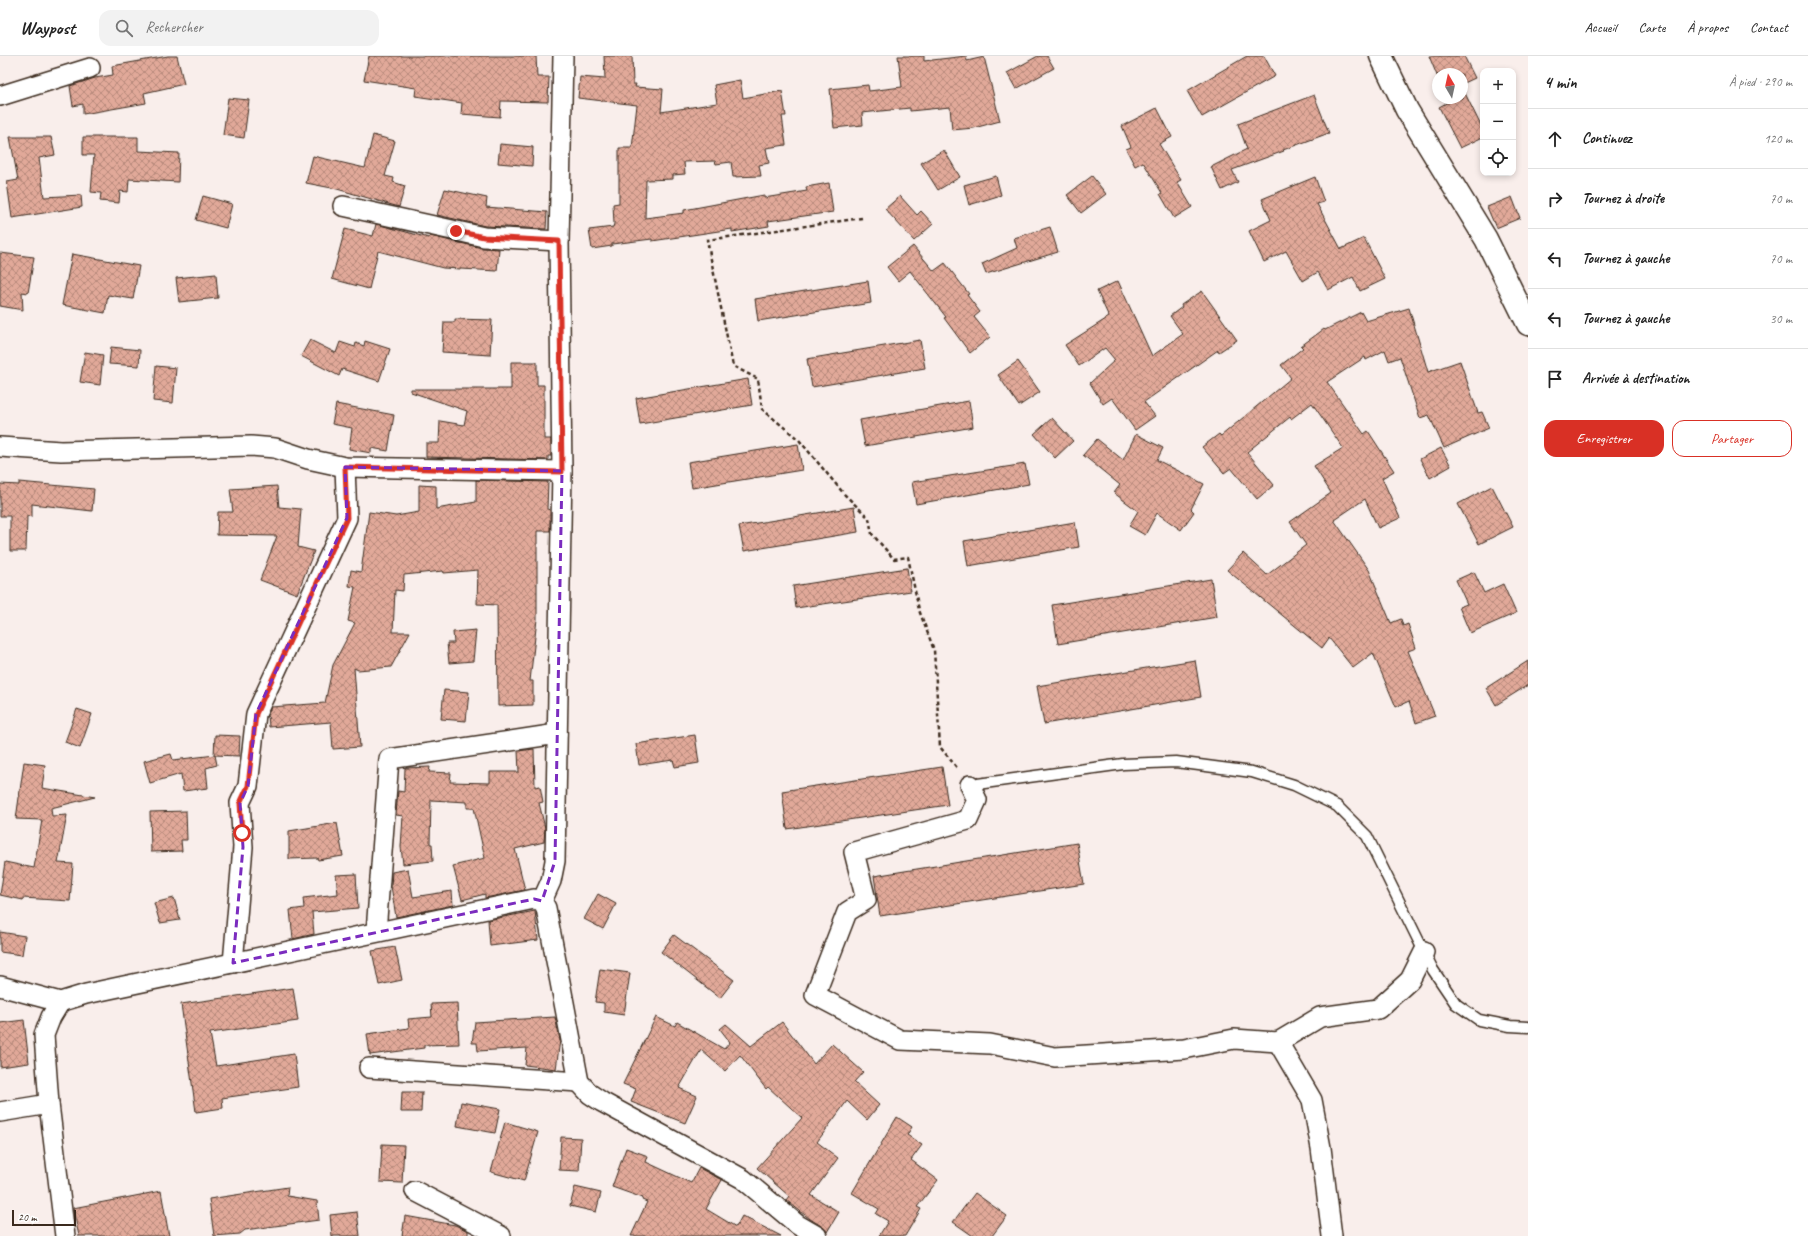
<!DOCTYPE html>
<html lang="fr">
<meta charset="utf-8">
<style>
:root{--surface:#fff;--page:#f2f2f2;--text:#222;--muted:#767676;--line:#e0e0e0;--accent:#d93025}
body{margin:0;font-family:Caveat,sans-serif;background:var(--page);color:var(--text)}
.controls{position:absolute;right:12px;top:12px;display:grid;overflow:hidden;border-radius:8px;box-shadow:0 2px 6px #0003}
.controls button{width:36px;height:36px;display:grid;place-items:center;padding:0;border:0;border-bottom:1px solid var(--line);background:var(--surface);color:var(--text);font:20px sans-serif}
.compass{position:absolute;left:1432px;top:12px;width:36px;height:36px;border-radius:50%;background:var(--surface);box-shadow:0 2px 6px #0003;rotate:351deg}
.scale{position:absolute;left:12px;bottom:10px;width:64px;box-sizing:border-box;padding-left:4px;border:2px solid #3b2a1e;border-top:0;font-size:11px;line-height:14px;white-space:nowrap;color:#3b2a1e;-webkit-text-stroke:3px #fff;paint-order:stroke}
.stop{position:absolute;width:12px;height:12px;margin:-9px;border:3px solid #d93025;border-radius:50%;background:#fff}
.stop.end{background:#d93025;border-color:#fff;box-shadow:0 1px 4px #0008}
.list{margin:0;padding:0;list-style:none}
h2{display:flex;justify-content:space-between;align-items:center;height:52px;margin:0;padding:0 16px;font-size:17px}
h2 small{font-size:13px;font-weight:400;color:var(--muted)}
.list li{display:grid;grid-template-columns:26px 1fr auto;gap:12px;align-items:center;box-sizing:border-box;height:60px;padding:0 16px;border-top:1px solid var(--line)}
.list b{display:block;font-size:15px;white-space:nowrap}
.list em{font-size:13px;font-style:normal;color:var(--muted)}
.actions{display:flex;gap:8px;padding:12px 16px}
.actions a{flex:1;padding:9px 0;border:1px solid var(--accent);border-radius:12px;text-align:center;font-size:14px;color:var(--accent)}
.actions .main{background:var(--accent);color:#fff}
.icon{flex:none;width:22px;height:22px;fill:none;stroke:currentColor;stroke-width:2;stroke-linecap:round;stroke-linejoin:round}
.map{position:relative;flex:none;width:1528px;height:1180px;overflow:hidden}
header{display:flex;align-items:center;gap:24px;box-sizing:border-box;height:56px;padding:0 20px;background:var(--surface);border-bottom:1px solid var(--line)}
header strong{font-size:19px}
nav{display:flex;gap:22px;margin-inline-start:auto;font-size:14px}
.search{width:280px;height:36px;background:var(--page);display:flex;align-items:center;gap:10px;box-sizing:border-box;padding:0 14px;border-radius:12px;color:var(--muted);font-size:15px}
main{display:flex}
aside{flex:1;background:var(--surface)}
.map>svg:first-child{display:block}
.building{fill:url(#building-cross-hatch);stroke:#3b2a1e}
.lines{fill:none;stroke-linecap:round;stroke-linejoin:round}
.service-casing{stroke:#3b2a1e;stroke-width:13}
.minor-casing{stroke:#3b2a1e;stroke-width:22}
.tertiary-casing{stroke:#3b2a1e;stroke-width:25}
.path{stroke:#3b2a1e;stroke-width:2.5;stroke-dasharray:4 3;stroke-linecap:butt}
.service{stroke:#fff;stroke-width:10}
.minor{stroke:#fff;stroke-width:19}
.tertiary{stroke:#fff;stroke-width:22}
.route{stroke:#d93025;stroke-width:5}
.marked{fill:none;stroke:#7b2cbf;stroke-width:3;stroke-dasharray:8 5;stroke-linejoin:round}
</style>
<header>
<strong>Waypost</strong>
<div class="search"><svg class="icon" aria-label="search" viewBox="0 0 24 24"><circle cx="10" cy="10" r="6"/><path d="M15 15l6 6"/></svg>Rechercher</div>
<nav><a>Accueil</a><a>Carte</a><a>À propos</a><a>Contact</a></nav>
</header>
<main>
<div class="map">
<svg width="1528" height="1180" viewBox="0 0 1528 1180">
<defs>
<pattern id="building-cross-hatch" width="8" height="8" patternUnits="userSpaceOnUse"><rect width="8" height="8" fill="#e1a999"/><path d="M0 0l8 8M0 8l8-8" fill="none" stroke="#b88a7c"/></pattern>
</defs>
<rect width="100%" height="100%" fill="#f9eeeb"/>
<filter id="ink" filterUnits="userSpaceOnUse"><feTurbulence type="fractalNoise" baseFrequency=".025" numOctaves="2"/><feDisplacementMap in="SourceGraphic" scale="8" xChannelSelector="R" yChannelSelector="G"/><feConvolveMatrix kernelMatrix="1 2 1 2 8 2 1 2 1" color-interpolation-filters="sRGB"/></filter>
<g filter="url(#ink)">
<g class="building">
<path d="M 168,0 L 177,0 L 184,28 L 144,37 L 146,47 L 83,58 L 83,48 L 73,50 L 70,30 L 95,22 L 113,19 L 112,10 Z"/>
<path d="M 369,0 L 536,0 L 537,21 L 549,21 L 548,46 L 501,45 L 500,61 L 461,58 L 462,47 L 415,40 L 416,32 L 364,24 Z"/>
<path d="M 604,0 L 632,0 L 633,28 L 636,28 L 635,31 L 663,33 L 661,56 L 717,47 L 714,29 L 740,24 L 743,42 L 782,35 L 786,60 L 782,60 L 786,89 L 766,92 L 769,107 L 759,109 L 761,120 L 733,121 L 731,106 L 716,108 L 715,105 L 684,106 L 685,118 L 673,119 L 673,123 L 646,124 L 645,162 L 684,157 L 684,154 L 764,139 L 764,142 L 807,135 L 806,131 L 829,127 L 833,156 L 768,165 L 769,170 L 732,176 L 732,173 L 652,185 L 652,183 L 612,188 L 612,190 L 592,193 L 589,174 L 613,171 L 614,168 L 613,148 L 619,147 L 619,92 L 632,92 L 637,49 L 578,42 L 580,21 L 605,23 Z"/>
<path d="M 898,0 L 924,0 L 924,5 L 966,0 L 967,5 L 984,1 L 1000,65 L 974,72 L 952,74 L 950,51 L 910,55 L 910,52 L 862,57 L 863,69 L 834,72 L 830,33 L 868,29 L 869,35 L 902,31 Z"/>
<path d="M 1038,0 L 1047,0 L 1054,12 L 1016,33 L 1007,17 Z"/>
<path d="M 1247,0 L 1264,0 L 1275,20 L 1202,61 L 1187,35 Z"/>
<path d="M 1429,0 L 1464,0 L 1475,22 L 1462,28 L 1462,18 L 1438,18 L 1438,22 Z"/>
<path d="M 1462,31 L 1483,74 L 1483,81 L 1460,92 L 1439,51 L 1450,45 L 1448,42 L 1462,42 Z"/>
<path d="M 1314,39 L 1329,77 L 1283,94 L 1284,95 L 1232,114 L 1238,126 L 1222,134 L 1211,111 L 1247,93 L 1238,68 Z"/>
<path d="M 228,42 L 249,44 L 244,82 L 223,79 Z"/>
<path d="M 1157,52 L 1172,81 L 1159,88 L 1181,124 L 1177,126 L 1192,151 L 1174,162 L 1160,138 L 1162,137 L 1143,106 L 1135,110 L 1126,93 L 1131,91 L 1122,70 Z"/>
<path d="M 373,79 L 395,85 L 385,120 L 394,122 L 393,126 L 405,130 L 399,151 L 337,133 L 306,127 L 313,100 L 365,112 Z"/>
<path d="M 10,81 L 51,81 L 55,99 L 39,102 L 44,141 L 81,139 L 82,151 L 12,162 L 7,126 L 18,124 Z"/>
<path d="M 83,81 L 138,81 L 138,95 L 179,97 L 178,126 L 129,123 L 128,136 L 120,135 L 119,147 L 100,145 L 101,137 L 91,136 L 94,99 L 83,99 Z"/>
<path d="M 500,88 L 533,91 L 532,110 L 498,107 Z"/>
<path d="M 944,94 L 960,121 L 938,134 L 921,107 Z"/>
<path d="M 996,120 L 1001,139 L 969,149 L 964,129 Z"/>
<path d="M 1092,120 L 1106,138 L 1081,157 L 1067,139 Z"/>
<path d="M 1315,121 L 1324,146 L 1317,148 L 1341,193 L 1364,182 L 1385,223 L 1360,235 L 1353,221 L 1328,234 L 1318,216 L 1303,225 L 1286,195 L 1264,206 L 1249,175 L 1271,164 L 1262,143 Z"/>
<path d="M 445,133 L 487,142 L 486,151 L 547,156 L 546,173 L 485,170 L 437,159 Z"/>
<path d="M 203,140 L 232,148 L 226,172 L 196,164 Z"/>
<path d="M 900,140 L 917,159 L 921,155 L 933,168 L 914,185 L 885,153 Z"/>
<path d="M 1512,141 L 1520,162 L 1496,172 L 1487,151 Z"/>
<path d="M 376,168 L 429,182 L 430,180 L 482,192 L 499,193 L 497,215 L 443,212 L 378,195 L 369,233 L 332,223 L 345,173 L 373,180 Z"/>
<path d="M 1050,171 L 1058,196 L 986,218 L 982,208 L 1017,192 L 1014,182 Z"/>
<path d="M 913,190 L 934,215 L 945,207 L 969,238 L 967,239 L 980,256 L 974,261 L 990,281 L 970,297 L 944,262 L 946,261 L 910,215 L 898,225 L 887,211 Z"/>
<path d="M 0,197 L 34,201 L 28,237 L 22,236 L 23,254 L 0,250 Z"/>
<path d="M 72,198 L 139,210 L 133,243 L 108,239 L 105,257 L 62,249 Z"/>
<path d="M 216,218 L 218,242 L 179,246 L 176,222 Z"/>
<path d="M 868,225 L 871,247 L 758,265 L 755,243 Z"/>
<path d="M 1118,225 L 1152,300 L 1183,278 L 1170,260 L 1182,251 L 1181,249 L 1202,235 L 1237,284 L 1219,296 L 1218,294 L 1144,346 L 1155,360 L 1135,374 L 1112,342 L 1103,348 L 1090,327 L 1115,304 L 1105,292 L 1079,310 L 1065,289 L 1109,261 L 1097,235 Z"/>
<path d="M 1409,252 L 1428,316 L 1460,305 L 1478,357 L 1482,356 L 1489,372 L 1444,392 L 1429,359 L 1420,362 L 1400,301 L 1389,305 L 1385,294 L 1366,304 L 1365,301 L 1327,326 L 1364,378 L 1368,375 L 1394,415 L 1382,422 L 1400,462 L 1378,472 L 1365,443 L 1334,464 L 1369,514 L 1391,567 L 1401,563 L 1403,570 L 1408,568 L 1416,592 L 1408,595 L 1435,660 L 1416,667 L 1409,645 L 1396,651 L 1373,597 L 1353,612 L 1329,582 L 1322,592 L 1227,514 L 1243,497 L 1267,519 L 1306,489 L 1290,466 L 1331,437 L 1314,410 L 1343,392 L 1312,347 L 1291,363 L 1290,361 L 1247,396 L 1274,429 L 1257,443 L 1231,412 L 1224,417 L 1202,391 L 1219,378 L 1221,380 L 1291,322 L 1281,309 L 1303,292 L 1301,290 L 1324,273 L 1325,274 L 1361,256 L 1366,265 Z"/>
<path d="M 455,263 L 492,264 L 490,299 L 442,296 L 444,266 L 455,266 Z"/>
<path d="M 310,284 L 336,297 L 340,286 L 355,291 L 356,287 L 364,290 L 365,285 L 390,293 L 379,325 L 342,313 L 339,320 L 301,300 Z"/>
<path d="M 920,284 L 925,312 L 812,331 L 807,303 Z"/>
<path d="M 111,291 L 140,294 L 139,310 L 109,308 Z"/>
<path d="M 85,296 L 103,299 L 100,329 L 80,326 Z"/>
<path d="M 1018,305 L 1040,336 L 1019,350 L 998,319 Z"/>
<path d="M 511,306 L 537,306 L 537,329 L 544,329 L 544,383 L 551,383 L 551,400 L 548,400 L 548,404 L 426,401 L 426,387 L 439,387 L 440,365 L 464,369 L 467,355 L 411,336 L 411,333 L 511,333 Z"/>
<path d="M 156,310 L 176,312 L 173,347 L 153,345 Z"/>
<path d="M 748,323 L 752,349 L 640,368 L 636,342 Z"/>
<path d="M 969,345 L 973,371 L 865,390 L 860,364 Z"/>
<path d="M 336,348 L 394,359 L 388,395 L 371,392 L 371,397 L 349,393 L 352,372 L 332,368 Z"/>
<path d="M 1052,362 L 1073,385 L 1055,402 L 1034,378 Z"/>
<path d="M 1136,378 L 1163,392 L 1157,404 L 1204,428 L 1191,453 L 1194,456 L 1181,474 L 1157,457 L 1145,479 L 1129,470 L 1138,455 L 1114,437 L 1120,429 L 1083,399 L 1097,383 L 1123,404 Z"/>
<path d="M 798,388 L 802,414 L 692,432 L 688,406 Z"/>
<path d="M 1441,392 L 1451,410 L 1430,422 L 1420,403 Z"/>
<path d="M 1025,408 L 1029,428 L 916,448 L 912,426 Z"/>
<path d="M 476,424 L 548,426 L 547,453 L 550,454 L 550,475 L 537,475 L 537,563 L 530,625 L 533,625 L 533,649 L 498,650 L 497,549 L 477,548 L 478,514 L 444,517 L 443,515 L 404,519 L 403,535 L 395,534 L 393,576 L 410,576 L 391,611 L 358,614 L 354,612 L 360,691 L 333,693 L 331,666 L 269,671 L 268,658 L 271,651 L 325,647 L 333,609 L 355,567 L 348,565 L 355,531 L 349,530 L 351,514 L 361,516 L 369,456 L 396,460 L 419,456 L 419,429 L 436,430 L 436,453 L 476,446 Z"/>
<path d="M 19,426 L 94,433 L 92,455 L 32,448 L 32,461 L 27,460 L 26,495 L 10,495 L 10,460 L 0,460 L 0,428 L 19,429 Z"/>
<path d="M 277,430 L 279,451 L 301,453 L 298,491 L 314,495 L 297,538 L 260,524 L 277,480 L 217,479 L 218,456 L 233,456 L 230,433 Z"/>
<path d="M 1492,430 L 1513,471 L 1479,488 L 1458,448 Z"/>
<path d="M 854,451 L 858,476 L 744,495 L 739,470 Z"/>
<path d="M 1075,466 L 1079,491 L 968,510 L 964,485 Z"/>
<path d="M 907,512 L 911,535 L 796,552 L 793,530 Z"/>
<path d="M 1474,516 L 1484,537 L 1503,528 L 1516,557 L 1470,577 L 1459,551 L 1467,548 L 1456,524 Z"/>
<path d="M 1211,523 L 1217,561 L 1058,588 L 1052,549 Z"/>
<path d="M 476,574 L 473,605 L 449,607 L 447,587 L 454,587 L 453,576 Z"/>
<path d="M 1195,604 L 1201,641 L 1044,668 L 1037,630 Z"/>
<path d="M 1528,605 L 1528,629 L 1496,649 L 1486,632 Z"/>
<path d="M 444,634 L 469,636 L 466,665 L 441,663 Z"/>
<path d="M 77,653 L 92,658 L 80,692 L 65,686 Z"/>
<path d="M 215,679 L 240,680 L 239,700 L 214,699 Z"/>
<path d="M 695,679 L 699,707 L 675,711 L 673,704 L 639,709 L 636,688 Z"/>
<path d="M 534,693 L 535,731 L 540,730 L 543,746 L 539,747 L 545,772 L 544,786 L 515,793 L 525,834 L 485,842 L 485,838 L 462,844 L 453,810 L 485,802 L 474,752 L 467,752 L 467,746 L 431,744 L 430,788 L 432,788 L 433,805 L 403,808 L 401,791 L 403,760 L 396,759 L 398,735 L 404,736 L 405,712 L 430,711 L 429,716 L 451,717 L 450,726 L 490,727 L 490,716 L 519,716 L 518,695 Z"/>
<path d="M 171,698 L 173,704 L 215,699 L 217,709 L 206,712 L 208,732 L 183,735 L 181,718 L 150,727 L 144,705 Z"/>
<path d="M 24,706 L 45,709 L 42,732 L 95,741 L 51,752 L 52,760 L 67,759 L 58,807 L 73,808 L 70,845 L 23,842 L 23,844 L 0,839 L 5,806 L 34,812 L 42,764 L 16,763 Z"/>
<path d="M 942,711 L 948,749 L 787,773 L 782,735 Z"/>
<path d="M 186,755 L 187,784 L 181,784 L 182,795 L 151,796 L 150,756 Z"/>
<path d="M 337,767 L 343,800 L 318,804 L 317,802 L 289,803 L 289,775 Z"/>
<path d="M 1077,787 L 1084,828 L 880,860 L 874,820 Z"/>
<path d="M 408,813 L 413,841 L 452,835 L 453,849 L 396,861 L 391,830 L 392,816 Z"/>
<path d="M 356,818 L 358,852 L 312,856 L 314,878 L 293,883 L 290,854 L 304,852 L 303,842 L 338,838 L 336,819 Z"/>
<path d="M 598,838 L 616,848 L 603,873 L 584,863 Z"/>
<path d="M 174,842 L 180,864 L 160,867 L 154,847 Z"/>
<path d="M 535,855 L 538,884 L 490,890 L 488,864 Z"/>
<path d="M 0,876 L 25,880 L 22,899 L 0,896 Z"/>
<path d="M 674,879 L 734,924 L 720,942 L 661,896 Z"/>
<path d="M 395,891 L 402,924 L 379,929 L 372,895 Z"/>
<path d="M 600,913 L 630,917 L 624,959 L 604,956 L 604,947 L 595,946 Z"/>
<path d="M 293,932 L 298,965 L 210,977 L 216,1010 L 294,998 L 298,1031 L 222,1042 L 223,1052 L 196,1056 L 181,948 Z"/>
<path d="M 457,947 L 459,988 L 424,989 L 424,992 L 370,999 L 367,978 L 409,972 L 408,963 L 432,961 L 431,948 Z"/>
<path d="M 555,961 L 560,984 L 556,1013 L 525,1009 L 527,992 L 478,995 L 477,987 L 472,987 L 475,966 Z"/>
<path d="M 656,961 L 675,970 L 677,966 L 724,993 L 730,986 L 720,973 L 726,968 L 751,990 L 782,966 L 814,1008 L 832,988 L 863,1016 L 854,1026 L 879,1049 L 867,1064 L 847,1045 L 817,1086 L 838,1102 L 811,1139 L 839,1156 L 827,1176 L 823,1171 L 810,1163 L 786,1144 L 789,1140 L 757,1112 L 802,1062 L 768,1031 L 766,1033 L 740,999 L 725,1015 L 701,994 L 679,1032 L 697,1040 L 685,1067 L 631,1046 L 636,1033 L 623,1028 Z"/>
<path d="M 24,964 L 29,1007 L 0,1011 L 0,967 Z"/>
<path d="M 402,1036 L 422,1036 L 421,1056 L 401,1056 Z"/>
<path d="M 461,1046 L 500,1053 L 495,1077 L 457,1070 Z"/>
<path d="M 897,1061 L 912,1071 L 907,1079 L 922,1089 L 911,1104 L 938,1124 L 917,1151 L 921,1153 L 905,1180 L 879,1180 L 888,1165 L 876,1158 L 879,1153 L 852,1137 Z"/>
<path d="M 505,1066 L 538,1076 L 524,1125 L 491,1116 Z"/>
<path d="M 561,1081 L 581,1082 L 579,1115 L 559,1114 Z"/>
<path d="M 382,1088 L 404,1089 L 402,1127 L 380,1126 Z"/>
<path d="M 626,1092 L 648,1100 L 646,1106 L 691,1127 L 699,1112 L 722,1124 L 706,1153 L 736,1171 L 742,1160 L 781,1180 L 631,1180 L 647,1146 L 642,1144 L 643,1142 L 612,1131 Z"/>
<path d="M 288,1131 L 287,1140 L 317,1145 L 319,1164 L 245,1174 L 240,1178 L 214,1180 L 209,1143 Z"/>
<path d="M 575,1131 L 601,1137 L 596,1156 L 570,1150 Z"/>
<path d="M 161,1135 L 169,1180 L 79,1180 L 73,1152 Z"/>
<path d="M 975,1137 L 1007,1160 L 992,1180 L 973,1180 L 953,1166 Z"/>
<path d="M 357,1156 L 360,1180 L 332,1180 L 330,1159 Z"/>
<path d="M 405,1160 L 455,1169 L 468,1175 L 468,1180 L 402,1180 Z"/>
</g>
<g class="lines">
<defs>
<path id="service" d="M 970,729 L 1123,708 L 1176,706 L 1252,716 L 1294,729 L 1337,750 L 1367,780 L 1433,914 L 1456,948 L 1479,964 L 1510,970 L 1528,971"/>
<g id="minor">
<path d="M 0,40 L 90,12"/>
<path d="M 343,150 L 484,181 L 559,185"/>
<path d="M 0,391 L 61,395 L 251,390 L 275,392 L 308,403 L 345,411 L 562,415"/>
<path d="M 970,729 L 977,744 L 968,764 L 854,796 L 866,844 L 847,856 L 815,939 L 900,984 L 990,988 L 1055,1001 L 1184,993 L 1234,983 L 1278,986"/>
<path d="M 542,845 L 551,825 L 555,805 L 562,415 L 559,185 L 563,0"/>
<path d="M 376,876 L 389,703 L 557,678"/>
<path d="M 233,907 L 243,791 L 240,747 L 248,730 L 256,658 L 347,462 L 345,411"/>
<path d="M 0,930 L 60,946 L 86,938 L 534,843 L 542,845 L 546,852 L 579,1026 L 590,1038 L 602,1046 L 743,1123 L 798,1169 L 817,1180"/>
<path d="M 60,946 L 51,961 L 44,979 L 49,1048 L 65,1180"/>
<path d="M 369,1012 L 579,1026"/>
<path d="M 0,1056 L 49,1048"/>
<path d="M 415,1135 L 501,1180"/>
<path d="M 1332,1180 L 1321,1092 L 1312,1044 L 1278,986 L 1320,961 L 1378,953 L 1410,924 L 1424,896"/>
</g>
<path id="tertiary" d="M 1381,0 L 1407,54 L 1486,183 L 1528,268"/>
</defs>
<use href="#service" class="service-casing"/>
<use href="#minor" class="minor-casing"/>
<use href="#tertiary" class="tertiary-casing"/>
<path class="path" d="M 862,162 L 707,184 L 733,310 L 758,323 L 762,353 L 799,384 L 845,439 L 869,462 L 872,478 L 894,503 L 908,501 L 919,554 L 934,594 L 940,691 L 958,713"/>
<use href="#service" class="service"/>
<use href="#minor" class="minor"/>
<use href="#tertiary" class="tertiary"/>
</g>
</g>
<g class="lines" filter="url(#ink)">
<path class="route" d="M 242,777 L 240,747 L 248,730 L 256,658 L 347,462 L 345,411 L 562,416 L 559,185 L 484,181 L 456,175"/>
</g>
<path class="marked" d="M 345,411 L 562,415 L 555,805 L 542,845 L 534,843 L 233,907 L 243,791 L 240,747 L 248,730 L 256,658 L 347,462 Z"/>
</svg>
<div class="controls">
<button>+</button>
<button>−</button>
<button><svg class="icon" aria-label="locate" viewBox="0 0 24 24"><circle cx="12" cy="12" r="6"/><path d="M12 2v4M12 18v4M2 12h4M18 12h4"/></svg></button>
</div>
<svg class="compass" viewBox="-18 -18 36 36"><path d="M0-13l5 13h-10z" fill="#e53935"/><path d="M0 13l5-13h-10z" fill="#767676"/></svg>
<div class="scale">20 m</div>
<div class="stop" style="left:242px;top:777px"></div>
<div class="stop end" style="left:456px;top:175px"></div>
</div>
<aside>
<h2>4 min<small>À pied · 290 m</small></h2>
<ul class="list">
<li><svg class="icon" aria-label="ahead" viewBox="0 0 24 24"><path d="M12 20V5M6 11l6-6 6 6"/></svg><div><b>Continuez</b></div><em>120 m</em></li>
<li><svg class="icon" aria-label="right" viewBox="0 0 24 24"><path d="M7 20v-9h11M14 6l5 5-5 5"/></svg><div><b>Tournez à droite</b></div><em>70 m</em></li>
<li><svg class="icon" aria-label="left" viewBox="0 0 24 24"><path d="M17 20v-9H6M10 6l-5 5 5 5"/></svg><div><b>Tournez à gauche</b></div><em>70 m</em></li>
<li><svg class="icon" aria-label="left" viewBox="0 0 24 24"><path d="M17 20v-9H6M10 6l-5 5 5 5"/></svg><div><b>Tournez à gauche</b></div><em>30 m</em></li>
<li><svg class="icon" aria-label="arrive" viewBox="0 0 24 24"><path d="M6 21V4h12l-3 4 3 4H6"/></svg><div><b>Arrivée à destination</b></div></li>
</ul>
<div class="actions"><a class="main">Enregistrer</a><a>Partager</a></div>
</aside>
</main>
